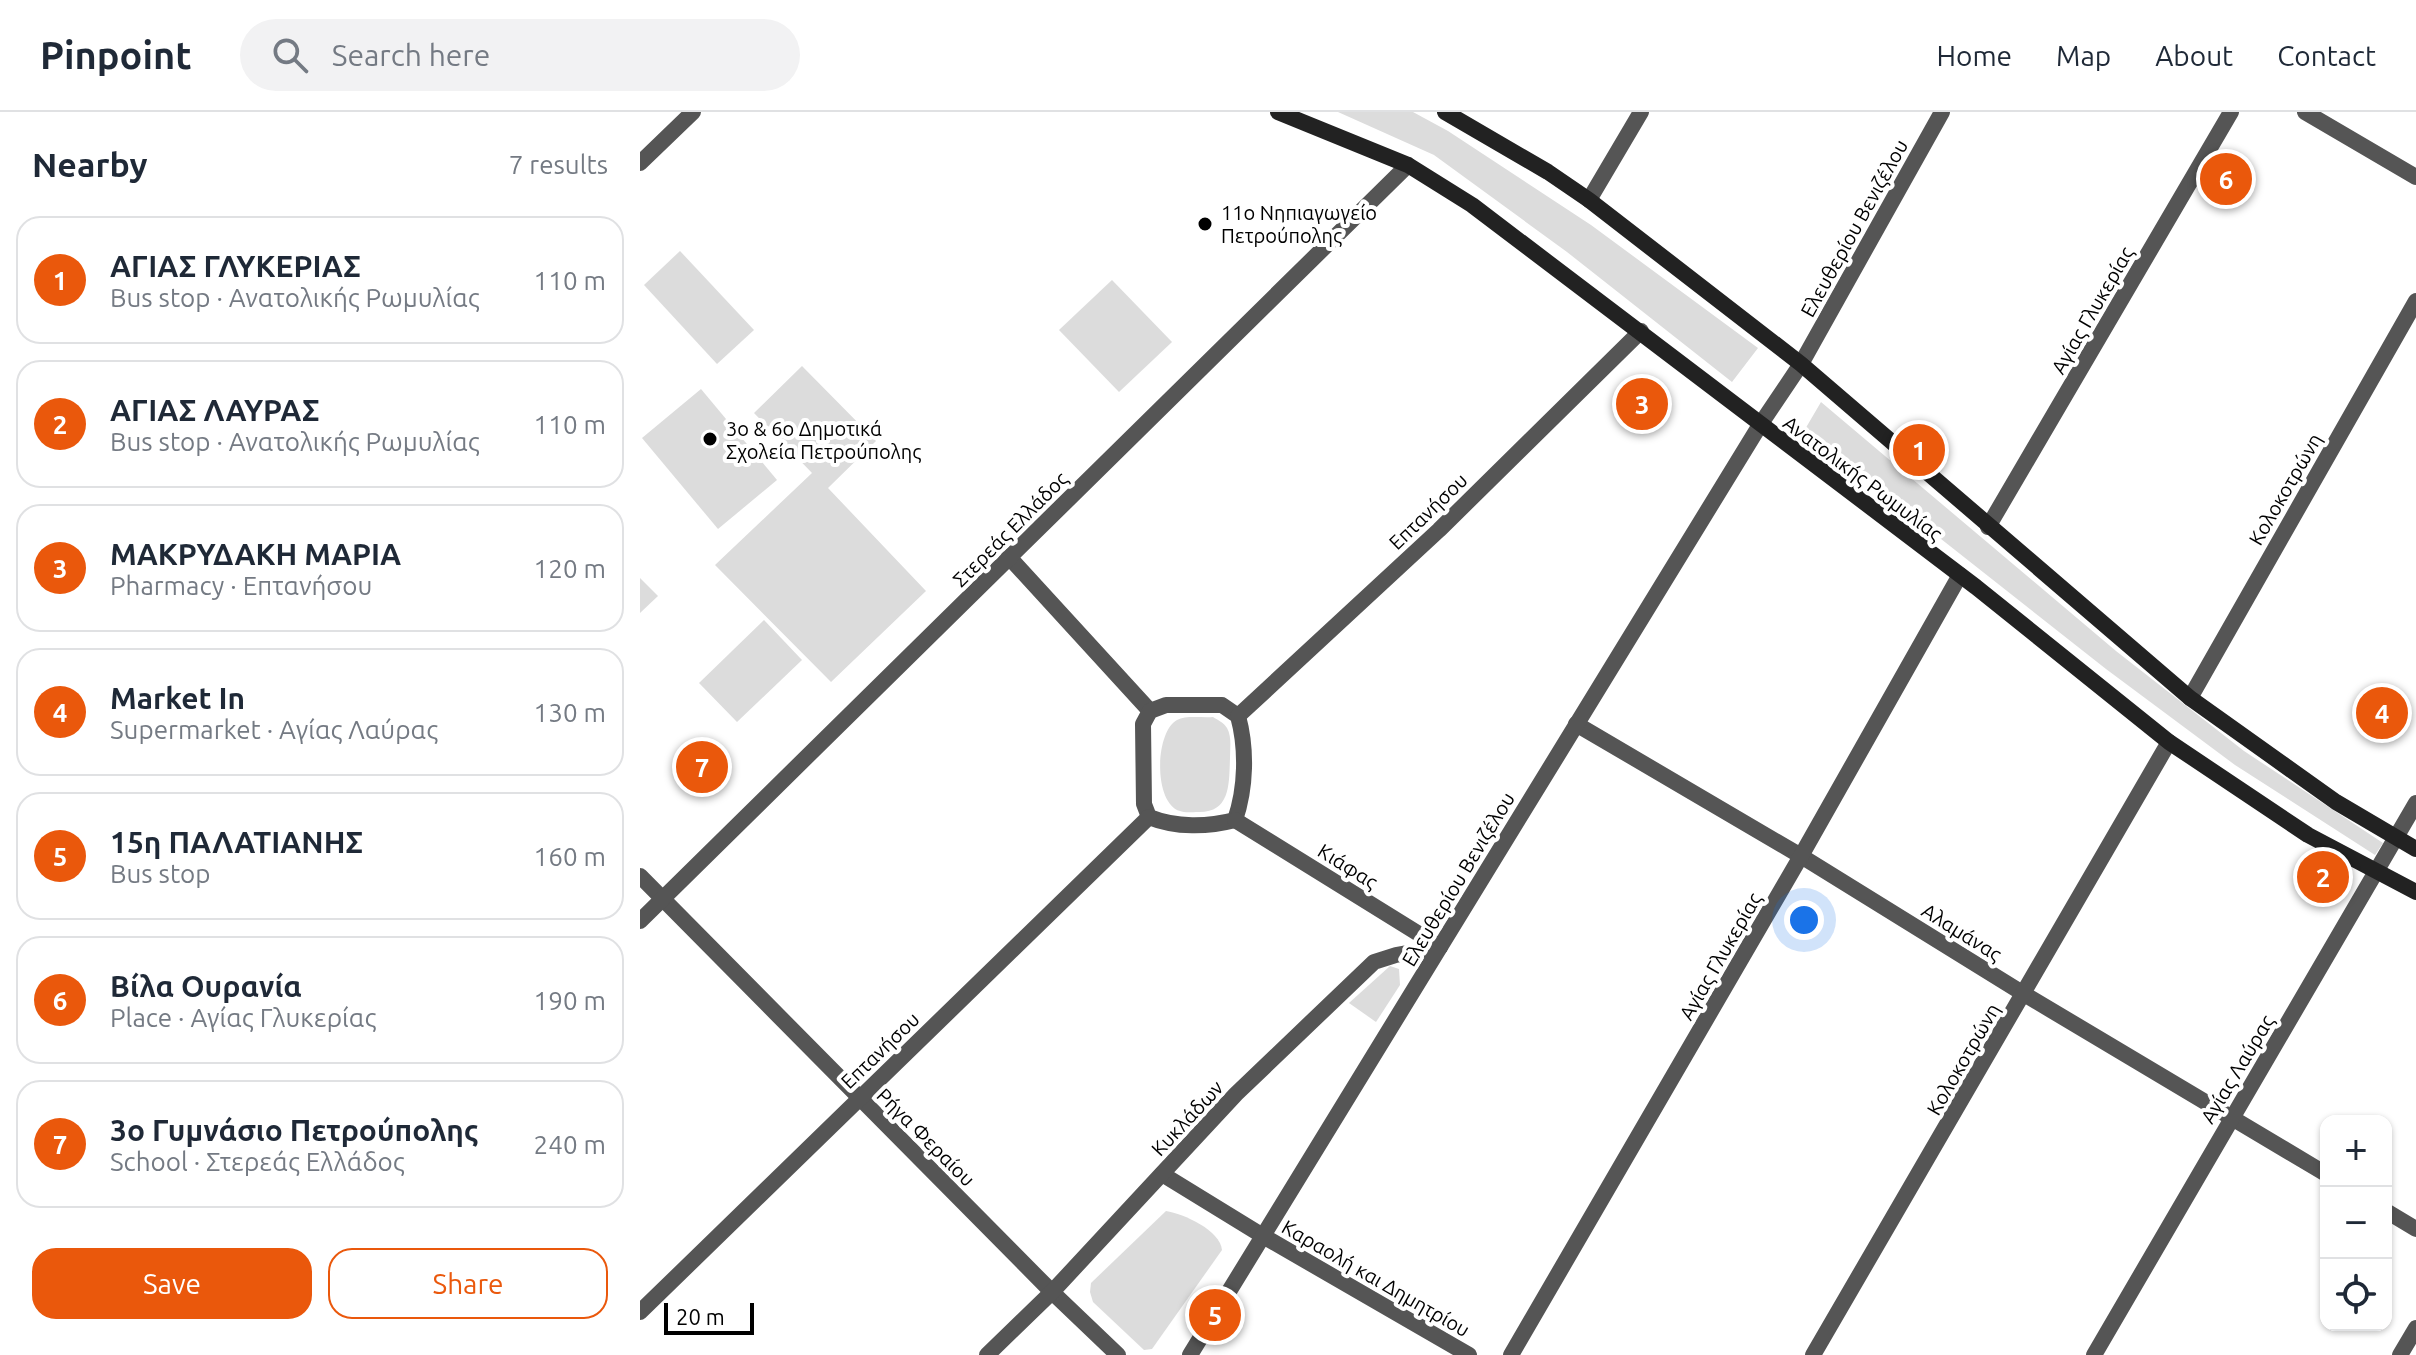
<!DOCTYPE html>
<meta charset="utf-8">
<style>
:root{--surface:#fff;--page:#f2f2f3;--text:#1f2937;--muted:#747a83;--line:#e0e1e3;--accent:#ea580c}
body{margin:0;font-family:Ubuntu,sans-serif;background:var(--page);color:var(--text)}
.controls{position:absolute;right:24px;bottom:24px;display:grid;overflow:hidden;border-radius:16px;box-shadow:0 2px 6px #0004}
.controls button{width:72px;height:72px;display:grid;place-items:center;padding:0;border:0;border-bottom:2px solid var(--line);background:var(--surface);color:var(--text);font:40px sans-serif}
.scale{position:absolute;left:24px;bottom:20px;width:90px;box-sizing:border-box;padding-left:8px;border:4px solid #000;border-top:0;font-size:22px;line-height:28px;white-space:nowrap;color:#000;-webkit-text-stroke:6px #fff;paint-order:stroke}
.you{position:absolute;left:1164px;top:808px;width:28px;height:28px;margin:-20px;border:6px solid #fff;border-radius:50%;background:#1a73e8;box-shadow:0 0 0 12px #1a73e833}
.badge{display:grid;place-items:center;width:52px;height:52px;border-radius:50%;background:var(--accent);color:#fff;font-size:26px;font-weight:700}
.pin{position:absolute;translate:-50% -50%;border:4px solid #fff;box-shadow:0 2px 8px #0006}
.list{margin:0;padding:0;list-style:none}
h2{display:flex;justify-content:space-between;align-items:center;height:104px;margin:0;padding:0 32px;font-size:34px}
h2 small{font-size:26px;font-weight:400;color:var(--muted)}
.list li{display:grid;grid-template-columns:52px 1fr auto;gap:24px;align-items:center;box-sizing:border-box;height:128px;margin:0 16px 16px;padding:0 16px;border:2px solid var(--line);border-radius:24px}
.list b{display:block;font-size:30px;white-space:nowrap}
.list p{margin:0;font-size:26px;white-space:nowrap;color:var(--muted)}
.list em{font-size:26px;font-style:normal;color:var(--muted)}
.actions{display:flex;gap:16px;padding:24px 32px}
.actions a{flex:1;padding:18px 0;border:2px solid var(--accent);border-radius:24px;text-align:center;font-size:28px;color:var(--accent)}
.actions .main{background:var(--accent);color:#fff}
.icon{flex:none;width:44px;height:44px;fill:none;stroke:currentColor;stroke-width:2;stroke-linecap:round;stroke-linejoin:round}
.map{position:relative;flex:none;width:1776px;height:1243px;overflow:hidden}
header{display:flex;align-items:center;gap:48px;box-sizing:border-box;height:112px;padding:0 40px;background:var(--surface);border-bottom:2px solid var(--line)}
header strong{font-size:38px}
nav{display:flex;gap:44px;margin-inline-start:auto;font-size:28px}
.search{width:560px;height:72px;background:var(--page);display:flex;align-items:center;gap:20px;box-sizing:border-box;padding:0 28px;border-radius:44px;color:var(--muted);font-size:30px}
main{display:flex}
aside{flex:1;background:var(--surface)}
.map>svg:first-child{display:block}
.green{fill:#dcdcdc}
.lines{fill:none;stroke-linecap:round;stroke-linejoin:round}
.minor{stroke:#555;stroke-width:16}
.secondary{stroke:#222;stroke-width:16}
.poi-dot{fill:#000;stroke:#fff;stroke-width:3}
.labels{text-anchor:middle;dominant-baseline:central;stroke-width:8;stroke-linejoin:round;paint-order:stroke}
.poi-label{font-size:20px;fill:#000;stroke:#fff;text-anchor:start}
.street-label{font-size:20px;fill:#000;stroke:#fff}
</style>
<header>
<strong>Pinpoint</strong>
<div class="search"><svg class="icon" aria-label="search" viewBox="0 0 24 24"><circle cx="10" cy="10" r="6"/><path d="M15 15l6 6"/></svg>Search here</div>
<nav><a>Home</a><a>Map</a><a>About</a><a>Contact</a></nav>
</header>
<main>
<aside>
<h2>Nearby<small>7 results</small></h2>
<ul class="list">
<li><span class="badge">1</span><div><b>ΑΓΙΑΣ ΓΛΥΚΕΡΙΑΣ</b><p>Bus stop · Ανατολικής Ρωμυλίας</p></div><em>110 m</em></li>
<li><span class="badge">2</span><div><b>ΑΓΙΑΣ ΛΑΥΡΑΣ</b><p>Bus stop · Ανατολικής Ρωμυλίας</p></div><em>110 m</em></li>
<li><span class="badge">3</span><div><b>ΜΑΚΡΥΔΑΚΗ ΜΑΡΙΑ</b><p>Pharmacy · Επτανήσου</p></div><em>120 m</em></li>
<li><span class="badge">4</span><div><b>Market In</b><p>Supermarket · Αγίας Λαύρας</p></div><em>130 m</em></li>
<li><span class="badge">5</span><div><b>15η ΠΑΛΑΤΙΑΝΗΣ</b><p>Bus stop</p></div><em>160 m</em></li>
<li><span class="badge">6</span><div><b>Βίλα Ουρανία</b><p>Place · Αγίας Γλυκερίας</p></div><em>190 m</em></li>
<li><span class="badge">7</span><div><b>3ο Γυμνάσιο Πετρούπολης</b><p>School · Στερεάς Ελλάδος</p></div><em>240 m</em></li>
</ul>
<div class="actions"><a class="main">Save</a><a>Share</a></div>
</aside>
<div class="map">
<svg width="1776" height="1243" viewBox="0 0 1776 1243">
<rect width="100%" height="100%" fill="#fff"/>
<g class="green">
<path d="M 698,0 L 773,0 L 808,19 L 951,113 L 1118,236 L 1092,270 L 927,140 L 794,43 Z"/>
<path d="M 40,139 L 114,218 L 77,252 L 4,173 Z"/>
<path d="M 472,168 L 532,230 L 479,280 L 419,218 Z"/>
<path d="M 162,254 L 236,329 L 188,376 L 286,479 L 191,570 L 75,453 L 172,361 L 114,301 Z"/>
<path d="M 61,277 L 137,368 L 78,417 L 2,326 Z"/>
<path d="M 1181,290 L 1476,539 L 1604,639 L 1743,731 L 1735,743 L 1595,653 L 1466,557 L 1164,319 Z"/>
<path d="M 0,466 L 18,484 L 0,501 Z"/>
<path d="M 124,508 L 162,548 L 97,610 L 59,571 Z"/>
<path d="M 573,605 C 578,608 584,611 587,616 C 592,625 590,636 590,646 C 589,671 591,701 558,700 C 553,700 544,701 540,699 C 513,691 515,620 537,608 C 546,603 562,606 573,605 Z"/>
<path d="M 750,854 L 759,857 L 760,873 L 736,910 L 709,891 Z"/>
<path d="M 526,1099 C 544,1102 580,1118 582,1138 L 512,1237 L 504,1238 L 453,1190 L 450,1180 L 451,1171 Z"/>
</g>
<g class="lines">
<g class="minor">
<path d="M 1665,0 L 1776,65"/>
<path d="M 0,51 L 53,0"/>
<path d="M 949,88 L 1001,0"/>
<path d="M 1348,415 L 1591,0"/>
<path d="M 369,445 L 510,599"/>
<path d="M 1550,586 L 1776,189"/>
<path d="M 526,593 L 582,593 L 598,604 C 607,637 606,676 595,708 C 568,715 536,716 509,705 L 504,692 L 503,612 L 510,599 Z"/>
<path d="M 598,604 L 799,418 L 1001,219"/>
<path d="M 936,612 L 1161,744 L 1384,882 L 1686,1062"/>
<path d="M 595,708 L 800,835"/>
<path d="M 0,764 L 412,1180 L 478,1243"/>
<path d="M 0,809 L 768,53"/>
<path d="M 522,1062 L 623,1124 L 829,1243"/>
<path d="M 1746,1099 L 1776,1117"/>
<path d="M 0,1200 L 509,705"/>
<path d="M 347,1243 L 412,1180 L 596,982 L 734,850 L 756,843 L 800,835"/>
<path d="M 550,1243 L 1120,313 L 1161,252 L 1302,0"/>
<path d="M 871,1243 L 1161,744 L 1320,463"/>
<path d="M 1173,1243 L 1529,630"/>
<path d="M 1454,1243 L 1776,691"/>
<path d="M 1760,1243 L 1776,1216"/>
</g>
<g class="secondary">
<path d="M 638,0 L 768,53 L 832,93 L 1336,475 L 1529,630 L 1668,723 L 1776,780"/>
<path d="M 805,0 L 908,60 L 949,88 L 1161,252 L 1550,586 L 1696,690 L 1776,737"/>
</g>
</g>
<g class="poi-dot">
<circle cx="565" cy="112" r="8"/>
<circle cx="70" cy="327" r="8"/>
</g>
<g class="labels">
<g class="poi-label">
<text x="581" y="100">11ο Νηπιαγωγείο<tspan x="581" dy="23">Πετρούπολης</tspan></text>
<text x="86" y="316">3ο &amp; 6ο Δημοτικά<tspan x="86" dy="23">Σχολεία Πετρούπολης</tspan></text>
</g>
<g class="street-label">
<text transform="translate(1214 116) rotate(-61)">Ελευθερίου Βενιζέλου</text>
<text transform="translate(1452 198) rotate(-60)">Αγίας Γλυκερίας</text>
<text transform="translate(1223 366) rotate(37)">Ανατολικής Ρωμυλίας</text>
<text transform="translate(1645 377) rotate(-60)">Κολοκοτρώνη</text>
<text transform="translate(788 399) rotate(-44)">Επτανήσου</text>
<text transform="translate(370 417) rotate(-45)">Στερεάς Ελλάδος</text>
<text transform="translate(708 754) rotate(32)">Κιάφας</text>
<text transform="translate(818 767) rotate(-59)">Ελευθερίου Βενιζέλου</text>
<text transform="translate(1322 820) rotate(32)">Αλαμάνας</text>
<text transform="translate(1080 844) rotate(-60)">Αγίας Γλυκερίας</text>
<text transform="translate(240 938) rotate(-44)">Επτανήσου</text>
<text transform="translate(1323 947) rotate(-60)">Κολοκοτρώνη</text>
<text transform="translate(1597 957) rotate(-59)">Αγίας Λαύρας</text>
<text transform="translate(547 1006) rotate(-47)">Κυκλάδων</text>
<text transform="translate(286 1025) rotate(45)">Ρήγα Φεραίου</text>
<text transform="translate(736 1166) rotate(30)">Καραολή και Δημητρίου</text>
</g>
</g>
</svg>
<div class="controls">
<button>+</button>
<button>−</button>
<button><svg class="icon" aria-label="locate" viewBox="0 0 24 24"><circle cx="12" cy="12" r="6"/><path d="M12 2v4M12 18v4M2 12h4M18 12h4"/></svg></button>
</div>
<div class="scale">20 m</div>
<div class="you"></div>
<div class="pin badge" style="left:1279px;top:338px">1</div>
<div class="pin badge" style="left:1683px;top:765px">2</div>
<div class="pin badge" style="left:1002px;top:292px">3</div>
<div class="pin badge" style="left:1742px;top:601px">4</div>
<div class="pin badge" style="left:575px;top:1203px">5</div>
<div class="pin badge" style="left:1586px;top:67px">6</div>
<div class="pin badge" style="left:62px;top:655px">7</div>
</div>
</main>
